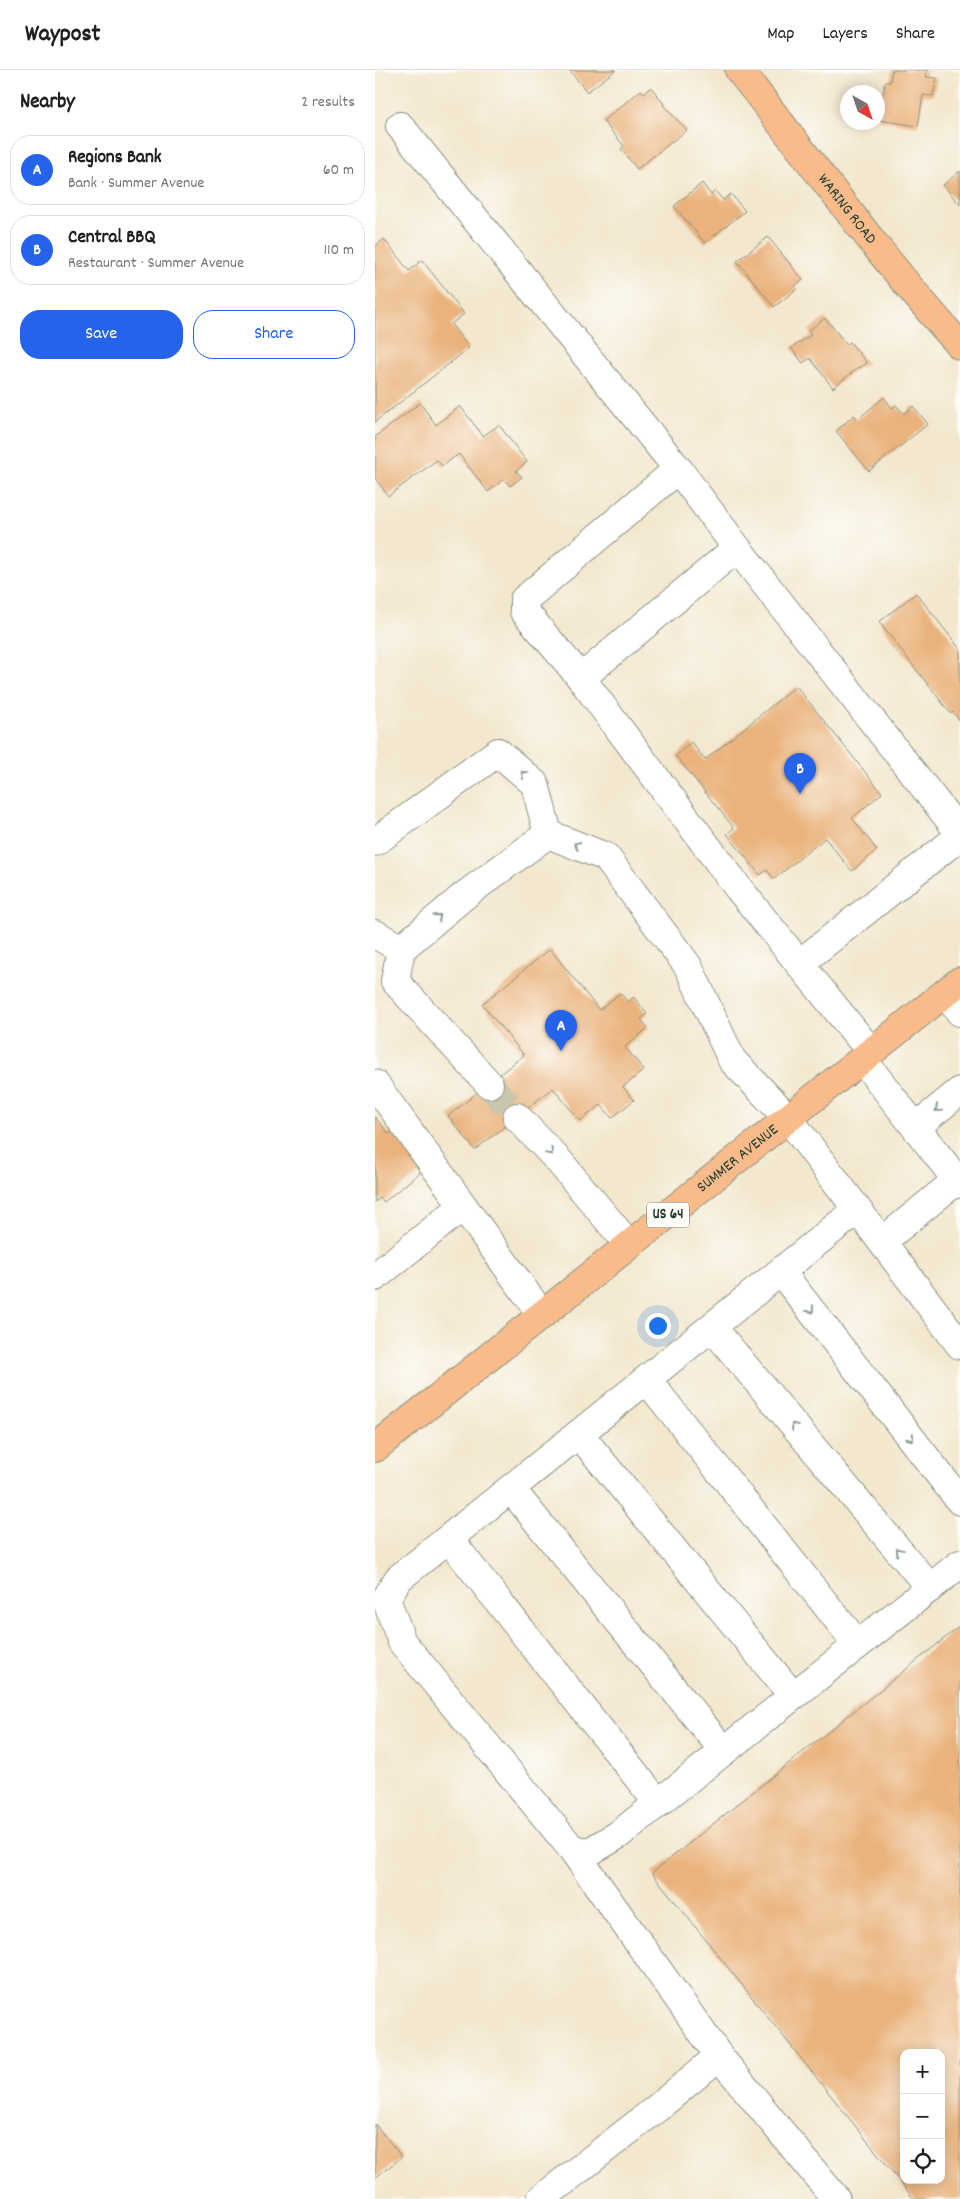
<!DOCTYPE html>
<meta charset="utf-8">
<style>
:root{--surface:#fff;--page:#f6f6f6;--text:#202124;--muted:#757577;--line:#e0e0e0;--accent:#2563eb}
body{margin:0;font-family:Dekko,sans-serif;background:var(--page);color:var(--text)}
.controls{position:absolute;right:15px;bottom:15px;display:grid;overflow:hidden;border-radius:10px;box-shadow:0 2px 12px #0003}
.controls button{width:45px;height:45px;display:grid;place-items:center;padding:0;border:0;border-bottom:1px solid var(--line);background:var(--surface);color:var(--text);font:25px sans-serif}
.compass{position:absolute;left:465px;top:15px;width:45px;height:45px;border-radius:50%;background:var(--surface);box-shadow:0 2px 12px #0003;rotate:140deg}
.you{position:absolute;left:282px;top:1255px;width:18px;height:18px;margin:-12px;border:4px solid #fff;border-radius:50%;background:#1a73e8;box-shadow:0 0 0 8px #1a73e833}
.badge{display:grid;place-items:center;width:32px;height:32px;border-radius:50%;background:var(--accent);color:#fff;font-size:16px;font-weight:700}
.pin{position:absolute;translate:-50% -41px;filter:drop-shadow(0 1px 2px #0008)}
.pin::after{content:'';position:absolute;top:26px;width:18px;height:15px;background:inherit;clip-path:polygon(0 0,100% 0,50% 100%)}
.list{margin:0;padding:0;list-style:none}
h2{display:flex;justify-content:space-between;align-items:center;height:65px;margin:0;padding:0 20px;font-size:21px}
h2 small{font-size:16px;font-weight:400;color:var(--muted)}
.list li{display:grid;grid-template-columns:32px 1fr auto;gap:15px;align-items:center;box-sizing:border-box;height:70px;margin:0 10px 10px;padding:0 10px;border:1px solid var(--line);border-radius:20px}
.list b{display:block;font-size:19px;white-space:nowrap}
.list p{margin:0;font-size:16px;white-space:nowrap;color:var(--muted)}
.list em{font-size:16px;font-style:normal;color:var(--muted)}
.actions{display:flex;gap:10px;padding:15px 20px}
.actions a{flex:1;padding:11px 0;border:1px solid var(--accent);border-radius:20px;text-align:center;font-size:18px;color:var(--accent)}
.actions .main{background:var(--accent);color:#fff}
.icon{flex:none;width:28px;height:28px;fill:none;stroke:currentColor;stroke-width:2;stroke-linecap:round;stroke-linejoin:round}
.map{position:relative;flex:none;width:585px;height:2129px;overflow:hidden}
header{display:flex;align-items:center;gap:30px;box-sizing:border-box;height:70px;padding:0 25px;background:var(--surface);border-bottom:1px solid var(--line)}
header strong{font-size:24px}
nav{display:flex;gap:28px;margin-inline-start:auto;font-size:18px}
main{display:flex}
aside{flex:1;background:var(--surface)}
.map>svg:first-child{display:block}
.building{fill:#eab37d;fill-rule:evenodd}
.lines{fill:none;stroke-linecap:round;stroke-linejoin:round}
.minor-tunnel{stroke:#c9c5af;stroke-width:28;stroke-dasharray:28 14;stroke-linecap:butt}
.minor-casing{stroke:#899281;stroke-width:30}
.major-casing{stroke:#899281;stroke-width:30}
.minor{stroke:#fff;stroke-width:28}
.major{stroke:#fabb8b;stroke-width:28}
.oneway{stroke:#8f9e9a}
.labels{text-anchor:middle;dominant-baseline:central;stroke-width:4.5;stroke-linejoin:round;paint-order:stroke}
.shield{fill:#fdfcf7;stroke:#62766e;stroke-width:1}
.shield-label{font-size:15px;font-weight:bold;fill:#1f3d34}
.street-label{font-size:16px;fill:#1f3d34;stroke:#fdfcf7}
</style>
<header>
<strong>Waypost</strong>
<nav><a>Map</a><a>Layers</a><a>Share</a></nav>
</header>
<main>
<aside>
<h2>Nearby<small>2 results</small></h2>
<ul class="list">
<li><span class="badge">A</span><div><b>Regions Bank</b><p>Bank · Summer Avenue</p></div><em>60 m</em></li>
<li><span class="badge">B</span><div><b>Central BBQ</b><p>Restaurant · Summer Avenue</p></div><em>110 m</em></li>
</ul>
<div class="actions"><a class="main">Save</a><a>Share</a></div>
</aside>
<div class="map">
<svg width="585" height="2129" viewBox="0 0 585 2129">
<rect width="100%" height="100%" fill="#fdfcf7"/>
<filter id="ink" filterUnits="userSpaceOnUse"><feTurbulence type="fractalNoise" baseFrequency=".02" numOctaves="2"/><feDisplacementMap in="SourceGraphic" scale="10" xChannelSelector="R" yChannelSelector="G"/><feConvolveMatrix kernelMatrix="1 2 1 2 8 2 1 2 1" color-interpolation-filters="sRGB"/></filter>
<filter id="wash" filterUnits="userSpaceOnUse"><feTurbulence type="fractalNoise" baseFrequency=".0096" numOctaves="4" result="noise"/><feDisplacementMap in="SourceGraphic" scale="20" xChannelSelector="R" yChannelSelector="G"/><feGaussianBlur stdDeviation="1.12" result="paint"/><feColorMatrix in="noise" values="0 0 0 0 0 0 0 0 0 0 0 0 0 0 0 0 0 1.4 0 .05"/><feComposite in="paint" operator="in"/></filter>
<g filter="url(#wash)">
<rect width="100%" height="100%" fill="#f3e7ce"/>
<g id="blocks">
<g class="building">
<path d="M 194,0 L 241,0 L 212,22 Z"/>
<path d="M 517,0 L 552,0 L 551,7 L 562,8 L 558,26 L 548,25 L 543,56 L 504,50 L 510,12 L 515,12 Z"/>
<path d="M 276,17 L 289,34 L 288,35 L 312,60 L 262,99 L 246,79 L 249,76 L 228,51 L 266,20 L 269,23 Z"/>
<path d="M 585,101 L 585,135 L 568,115 Z"/>
<path d="M 327,113 L 336,125 L 340,121 L 348,130 L 356,124 L 370,141 L 330,173 L 299,136 Z"/>
<path d="M 393,167 L 428,210 L 420,216 L 422,219 L 399,237 L 362,191 Z"/>
<path d="M 9,169 L 34,201 L 47,190 L 89,244 L 76,254 L 94,278 L 0,352 L 0,176 Z"/>
<path d="M 450,248 L 472,275 L 475,272 L 492,293 L 485,298 L 484,297 L 458,318 L 435,288 L 428,293 L 416,278 L 436,265 L 433,261 Z"/>
<path d="M 509,327 L 517,338 L 521,335 L 529,344 L 538,336 L 553,354 L 494,401 L 461,361 L 479,345 L 482,350 Z"/>
<path d="M 45,333 L 61,355 L 85,336 L 108,366 L 124,355 L 152,392 L 141,401 L 147,407 L 135,416 L 129,409 L 113,422 L 84,384 L 67,396 L 62,390 L 13,426 L 0,408 L 0,367 Z"/>
<path d="M 541,523 L 585,579 L 585,651 L 578,642 L 576,644 L 504,552 Z"/>
<path d="M 421,616 L 507,723 L 477,748 L 502,780 L 477,801 L 450,768 L 399,809 L 392,800 L 385,805 L 352,764 L 359,758 L 301,686 L 316,672 L 330,690 Z"/>
<path d="M 175,879 L 224,940 L 245,923 L 253,932 L 259,927 L 272,944 L 266,949 L 273,958 L 250,977 L 269,1000 L 248,1017 L 259,1030 L 237,1048 L 226,1035 L 205,1051 L 178,1018 L 100,1080 L 73,1046 L 149,985 L 107,934 Z"/>
<path d="M 0,1047 L 14,1064 L 17,1061 L 48,1100 L 9,1132 L 5,1128 L 0,1132 Z"/>
<path d="M 585,1556 L 585,2129 L 539,2129 L 277,1803 ZM 529,1983 L 566,1983 L 566,2110 L 529,2110 Z"/>
<path d="M 0,2054 L 27,2087 L 0,2108 Z"/>
</g>
</g>
</g>
<g filter="url(#ink)">
<use href="#blocks" fill-opacity="0" stroke="#899281" stroke-width="1"/>
<g class="lines">
<path class="minor-tunnel" d="M 114,1014 L 142,1047"/>
<defs>
<g id="minor">
<path d="M 25,56 L 303,399"/>
<path d="M 206,608 L 149,541 L 149,530 L 303,399 L 362,478"/>
<path d="M 173,764 L 231,787 L 313,896 L 357,990 L 413,1048 L 585,1275"/>
<path d="M 0,772 L 123,682 L 160,714 L 173,764"/>
<path d="M 0,864 L 26,879"/>
<path d="M 424,894 L 585,766"/>
<path d="M 570,923 L 585,942"/>
<path d="M 496,982 L 364,819 L 206,608 L 362,478 L 585,763"/>
<path d="M 487,989 L 585,1114"/>
<path d="M 0,1014 L 167,1245"/>
<path d="M 114,1014 L 20,911 L 26,879 L 90,825 L 173,764"/>
<path d="M 142,1047 L 183,1090 L 254,1175"/>
<path d="M 541,1057 L 585,1021"/>
<path d="M 482,1140 L 23,1509 L 11,1529 L 27,1572 L 197,1779 L 214,1782 L 243,1765 L 585,1494"/>
<path d="M 508,1171 L 582,1110"/>
<path d="M 406,1202 L 585,1431"/>
<path d="M 0,1207 L 88,1136"/>
<path d="M 337,1257 L 555,1518"/>
<path d="M 272,1310 L 483,1575"/>
<path d="M 204,1364 L 418,1626"/>
<path d="M 136,1419 L 349,1681"/>
<path d="M 74,1469 L 283,1733"/>
<path d="M 197,1779 L 344,1986"/>
<path d="M 166,2129 L 281,2039 L 344,1986 L 461,2129"/>
</g>
<g id="major">
<path id="s1" d="M 364,0 C 437,92 506,189 585,275"/>
<path id="s2" d="M 0,1378 L 585,911"/>
</g>
</defs>
<use href="#minor" class="minor-casing"/>
<use href="#major" class="major-casing"/>
<use href="#minor" class="minor"/>
<use href="#major" class="major"/>
</g>
<defs><path id="oneway-chevron" d="M-2-3.5L2.5 0L-2 3.5" fill="none" stroke-width="1.6" stroke-linecap="round" stroke-linejoin="round" transform="scale(1.25)"/></defs>
<g class="oneway">
<use href="#oneway-chevron" transform="translate(149 704) rotate(-139)"/>
<use href="#oneway-chevron" transform="translate(202 775) rotate(-158)"/>
<use href="#oneway-chevron" transform="translate(63 847) rotate(-41)"/>
<use href="#oneway-chevron" transform="translate(563 1039) rotate(141)"/>
<use href="#oneway-chevron" transform="translate(175 1082) rotate(47)"/>
<use href="#oneway-chevron" transform="translate(436 1240) rotate(52)"/>
<use href="#oneway-chevron" transform="translate(419 1356) rotate(-130)"/>
<use href="#oneway-chevron" transform="translate(536 1368) rotate(52)"/>
<use href="#oneway-chevron" transform="translate(524 1481) rotate(-130)"/>
</g>
</g>
<g class="labels">
<rect class="shield" x="272" y="1132.5" width="42" height="25" rx="4"/>
<g class="shield-label">
<text x="293" y="1145">US 64</text>
</g>
<g class="street-label">
<text stroke="none"><textPath href="#s1" startOffset="176">WARING ROAD</textPath></text>
<text stroke="none"><textPath href="#s2" startOffset="464">SUMMER AVENUE</textPath></text>
</g>
</g>
</svg>
<div class="controls">
<button>+</button>
<button>−</button>
<button><svg class="icon" aria-label="locate" viewBox="0 0 24 24"><circle cx="12" cy="12" r="6"/><path d="M12 2v4M12 18v4M2 12h4M18 12h4"/></svg></button>
</div>
<svg class="compass" viewBox="-18 -18 36 36"><path d="M0-13l5 13h-10z" fill="#e53935"/><path d="M0 13l5-13h-10z" fill="#757577"/></svg>
<div class="you"></div>
<div class="pin badge" style="left:186px;top:981px">A</div>
<div class="pin badge" style="left:425px;top:724px">B</div>
</div>
</main>
